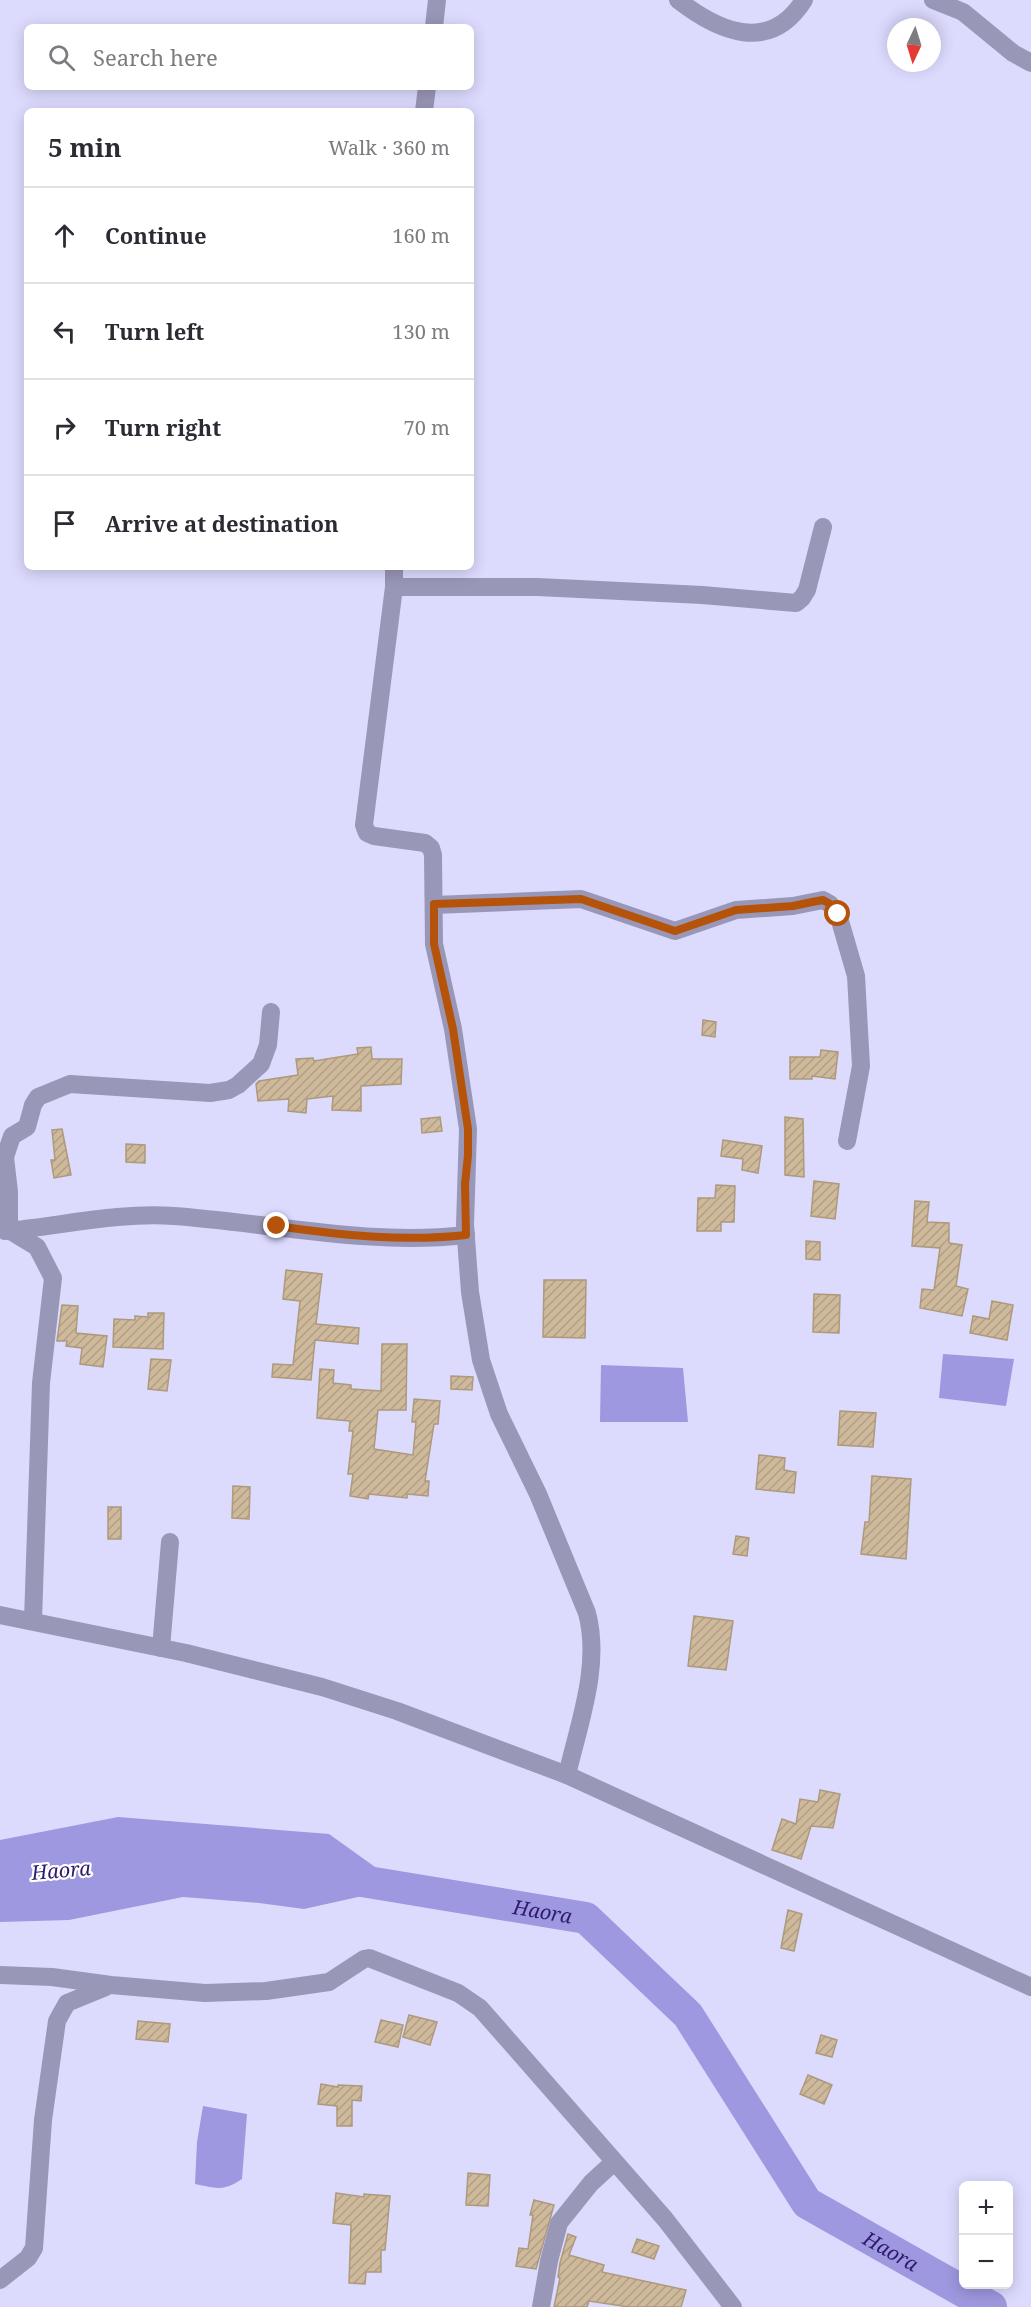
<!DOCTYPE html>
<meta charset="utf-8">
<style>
:root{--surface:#fff;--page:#f7f7f7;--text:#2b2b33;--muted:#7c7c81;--line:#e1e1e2}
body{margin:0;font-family:"Noto Serif",serif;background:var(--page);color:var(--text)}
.controls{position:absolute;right:18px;bottom:18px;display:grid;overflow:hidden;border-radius:9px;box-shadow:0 3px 15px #0003}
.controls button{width:54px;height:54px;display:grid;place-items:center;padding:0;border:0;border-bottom:2px solid var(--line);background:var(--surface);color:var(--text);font:30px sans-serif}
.compass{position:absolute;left:887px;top:18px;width:54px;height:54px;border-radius:50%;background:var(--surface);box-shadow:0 3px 15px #0003;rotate:184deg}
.stop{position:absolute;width:18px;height:18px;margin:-14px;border:4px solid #b45309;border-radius:50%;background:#fff}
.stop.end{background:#b45309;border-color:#fff;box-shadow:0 2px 6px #0008}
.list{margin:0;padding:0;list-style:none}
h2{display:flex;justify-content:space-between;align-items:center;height:78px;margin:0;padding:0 24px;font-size:26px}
h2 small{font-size:20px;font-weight:400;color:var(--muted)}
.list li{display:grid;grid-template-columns:39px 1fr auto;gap:18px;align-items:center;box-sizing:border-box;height:96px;padding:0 24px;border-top:2px solid var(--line)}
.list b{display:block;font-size:22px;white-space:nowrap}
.list em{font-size:20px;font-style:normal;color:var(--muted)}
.icon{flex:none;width:33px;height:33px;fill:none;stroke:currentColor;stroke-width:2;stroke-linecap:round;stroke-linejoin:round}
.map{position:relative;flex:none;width:1031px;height:2307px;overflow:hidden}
.search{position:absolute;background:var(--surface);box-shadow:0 3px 15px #0003;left:24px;top:24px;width:450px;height:66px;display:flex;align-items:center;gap:15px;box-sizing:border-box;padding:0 21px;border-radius:9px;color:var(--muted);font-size:22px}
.panel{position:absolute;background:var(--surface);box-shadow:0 3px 15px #0003;left:24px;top:108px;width:450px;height:462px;border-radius:9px}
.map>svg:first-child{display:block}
.water{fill:#9e98e0}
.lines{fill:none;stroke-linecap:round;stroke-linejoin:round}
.river{stroke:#9e98e0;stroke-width:32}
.building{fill:url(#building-hatch);stroke:#ad997b;stroke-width:1.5}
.minor{stroke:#9997b7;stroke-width:18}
.route{stroke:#b45309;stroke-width:8}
.labels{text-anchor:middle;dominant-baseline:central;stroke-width:4.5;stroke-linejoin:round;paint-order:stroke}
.water-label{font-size:20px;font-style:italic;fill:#2f1b6d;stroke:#fff}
</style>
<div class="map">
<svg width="1031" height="2307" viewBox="0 0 1031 2307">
<defs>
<pattern id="building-hatch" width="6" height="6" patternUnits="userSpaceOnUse" patternTransform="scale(1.5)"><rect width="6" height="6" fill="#ceb99b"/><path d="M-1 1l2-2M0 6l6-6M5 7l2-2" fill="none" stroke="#b09f86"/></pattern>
</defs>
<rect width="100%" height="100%" fill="#dcdbfe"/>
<g class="water">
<path d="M 943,1354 L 1014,1359 L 1006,1406 L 939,1398 Z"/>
<path d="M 601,1365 L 683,1368 L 688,1422 L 600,1422 Z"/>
<path d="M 118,1817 L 329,1834 L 403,1887 L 304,1909 L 259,1903 L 183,1897 L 69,1920 L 0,1922 L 0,1840 Z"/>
<path d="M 203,2106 L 247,2114 L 242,2179 C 223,2192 216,2188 195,2184 L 197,2142 Z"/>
</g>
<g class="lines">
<path class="river" id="s1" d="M 362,1881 L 586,1918 L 688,2015 L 807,2203 L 991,2307"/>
</g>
<g class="building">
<path d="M 703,1020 L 716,1022 L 715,1037 L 702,1035 Z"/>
<path d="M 371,1047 L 372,1059 L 402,1059 L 401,1084 L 361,1086 L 361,1111 L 332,1110 L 333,1096 L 307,1099 L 306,1113 L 288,1111 L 289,1099 L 258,1101 L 256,1084 L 259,1081 L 298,1075 L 296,1059 L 313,1058 L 314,1061 L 358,1054 L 357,1048 Z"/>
<path d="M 821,1050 L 838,1052 L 835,1079 L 812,1076 L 812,1079 L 790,1079 L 790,1057 L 820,1057 Z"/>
<path d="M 440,1117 L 442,1131 L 422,1133 L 421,1119 Z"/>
<path d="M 785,1117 L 803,1119 L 804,1177 L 785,1175 Z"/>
<path d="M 62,1129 L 71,1175 L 54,1178 L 51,1160 L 55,1160 L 52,1130 Z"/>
<path d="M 723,1140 L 762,1146 L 758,1173 L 742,1170 L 743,1159 L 721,1156 Z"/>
<path d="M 126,1144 L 145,1145 L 145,1163 L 126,1162 Z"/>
<path d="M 814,1181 L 839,1184 L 835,1219 L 811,1216 Z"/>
<path d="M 716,1185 L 735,1186 L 734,1222 L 721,1222 L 721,1231 L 697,1231 L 698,1198 L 715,1198 Z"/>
<path d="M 915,1201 L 929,1202 L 927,1222 L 949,1223 L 949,1243 L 962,1245 L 956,1286 L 968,1289 L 962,1316 L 920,1308 L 922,1289 L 934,1290 L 940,1248 L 912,1246 Z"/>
<path d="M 806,1241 L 820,1242 L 820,1260 L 806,1259 Z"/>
<path d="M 286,1270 L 322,1274 L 316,1324 L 359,1328 L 358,1344 L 315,1340 L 311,1380 L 272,1377 L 273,1364 L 293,1365 L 300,1301 L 283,1299 Z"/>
<path d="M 544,1280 L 586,1280 L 585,1338 L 543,1337 Z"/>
<path d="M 814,1294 L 840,1295 L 839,1333 L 813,1332 Z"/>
<path d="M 992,1301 L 1013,1305 L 1007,1340 L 970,1333 L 973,1316 L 989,1319 Z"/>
<path d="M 62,1305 L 78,1306 L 76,1333 L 107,1336 L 103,1367 L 80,1364 L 82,1348 L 66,1346 L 67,1341 L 57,1341 Z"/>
<path d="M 148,1313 L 164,1313 L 163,1349 L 113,1347 L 114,1319 L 135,1320 L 135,1316 L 148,1317 Z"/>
<path d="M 382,1344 L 407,1344 L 406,1410 L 378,1410 L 374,1449 L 413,1455 L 416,1422 L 412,1422 L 414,1399 L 440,1401 L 438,1424 L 434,1424 L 425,1481 L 429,1481 L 428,1496 L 407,1494 L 407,1498 L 369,1494 L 368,1499 L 350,1496 L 353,1474 L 348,1474 L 353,1431 L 349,1431 L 350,1421 L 317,1418 L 320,1369 L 334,1370 L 333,1383 L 351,1385 L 351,1389 L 381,1391 Z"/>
<path d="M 151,1359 L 171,1360 L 167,1391 L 148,1389 Z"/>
<path d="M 451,1376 L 473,1377 L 472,1390 L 451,1389 Z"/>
<path d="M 840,1411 L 876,1413 L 873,1447 L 838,1445 Z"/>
<path d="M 759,1455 L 785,1458 L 784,1470 L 796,1472 L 794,1493 L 756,1489 Z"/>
<path d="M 872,1476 L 911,1479 L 906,1559 L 861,1554 L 865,1522 L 869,1522 Z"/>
<path d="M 233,1486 L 250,1487 L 249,1519 L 232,1518 Z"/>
<rect x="108" y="1507" width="13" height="32"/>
<path d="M 736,1536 L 749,1538 L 747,1556 L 733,1554 Z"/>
<path d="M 694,1616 L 733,1621 L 726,1670 L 688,1666 Z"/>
<path d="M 820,1790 L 840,1794 L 833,1828 L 811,1826 L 801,1859 L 772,1850 L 782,1819 L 796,1824 L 800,1799 L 818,1802 Z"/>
<path d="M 788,1910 L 802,1914 L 794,1951 L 781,1948 Z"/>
<path d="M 409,2015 L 437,2022 L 430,2045 L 403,2037 Z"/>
<path d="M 381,2020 L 403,2025 L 398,2047 L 375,2042 Z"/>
<path d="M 138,2021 L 170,2024 L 168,2042 L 136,2039 Z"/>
<path d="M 821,2035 L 837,2040 L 832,2057 L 816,2053 Z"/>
<path d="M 808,2075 L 832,2085 L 824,2104 L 800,2094 Z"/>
<path d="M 321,2084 L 338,2087 L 338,2085 L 362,2086 L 361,2101 L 352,2100 L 352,2126 L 337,2126 L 337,2106 L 318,2104 Z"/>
<path d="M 468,2173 L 490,2175 L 488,2206 L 466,2205 Z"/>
<path d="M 336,2193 L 364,2197 L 364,2194 L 390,2196 L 385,2250 L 381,2250 L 381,2272 L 366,2272 L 365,2284 L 349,2283 L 351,2225 L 333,2223 Z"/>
<path d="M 534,2200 L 554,2205 L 536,2269 L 516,2266 L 519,2248 L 528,2249 L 533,2215 L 530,2215 Z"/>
<path d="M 568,2234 L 576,2237 L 569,2255 L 604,2265 L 602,2272 L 686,2290 L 681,2307 L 629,2307 L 589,2301 L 587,2307 L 554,2307 L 560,2278 L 558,2277 L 560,2263 Z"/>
<path d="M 637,2239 L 659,2246 L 654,2259 L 632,2252 Z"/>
</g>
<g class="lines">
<g class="minor">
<path d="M 678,0 C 719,32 770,54 804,0"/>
<path d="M 933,0 L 963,12 L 1013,53 L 1031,63"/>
<path d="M 434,27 L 437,0"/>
<path d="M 424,111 L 427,87"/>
<path d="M 394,567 L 394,587 L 364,825 L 367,833 L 374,836 L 425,843 L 431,848 L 433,855 L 434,944 L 453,1029 L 468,1129 L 465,1225 L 470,1292 L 481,1360 L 499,1414 L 538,1494 L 587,1613 C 601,1666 579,1723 567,1775"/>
<path d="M 394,587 L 538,587 L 702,595 L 796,603 L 802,598 L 807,590 L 823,527"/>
<path d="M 434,905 L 581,899 L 675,931 L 736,910 L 793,906 L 823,900 L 830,904 L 838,914 L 856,976 L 861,1066 L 847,1141"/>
<path d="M 5,1231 C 61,1226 118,1212 174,1216 C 271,1223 368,1246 466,1235"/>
<path d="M 0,1615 L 186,1653 L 322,1687 L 397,1711 L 567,1775 L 1031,1987"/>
<path d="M 33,1620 L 41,1383 L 53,1278 L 37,1247 L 9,1230 L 9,1192 L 5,1157 L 12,1136 L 27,1127 L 33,1105 L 38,1097 L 70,1084 L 210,1093 L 229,1090 L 238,1085 L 261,1064 L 268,1045 L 271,1012"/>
<path d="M 161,1648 L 170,1542"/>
<path d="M 0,1975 L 52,1977 L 111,1985 L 205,1993 L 266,1991 L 329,1982 L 364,1959 L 369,1958 L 458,1993 L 480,2008 L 665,2219 L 733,2307"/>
<path d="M 0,2280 L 28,2258 L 34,2248 L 43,2120 L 57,2021 L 67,2003 L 106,1987"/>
<path d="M 541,2307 L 549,2261 L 559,2223 L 591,2183 L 614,2162"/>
</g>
</g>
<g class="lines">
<path class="route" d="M 277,1226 C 340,1235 402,1242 466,1235 L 465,1184 L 468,1155 L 468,1129 L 453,1029 L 434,944 L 434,904 L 581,899 L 675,931 L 736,910 L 793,906 L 812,902 L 823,900 L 830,904 L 838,914"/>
</g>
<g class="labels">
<g class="water-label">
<text transform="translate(61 1870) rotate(-5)">Haora</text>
<text stroke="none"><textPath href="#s1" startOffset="183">Haora</textPath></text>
<text stroke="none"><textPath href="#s1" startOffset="687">Haora</textPath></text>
</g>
</g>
</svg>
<div class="controls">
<button>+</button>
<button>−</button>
</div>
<svg class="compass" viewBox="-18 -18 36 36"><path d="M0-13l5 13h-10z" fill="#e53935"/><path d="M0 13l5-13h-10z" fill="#7c7c81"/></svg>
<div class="stop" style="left:838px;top:914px"></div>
<div class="stop end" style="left:277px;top:1226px"></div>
<div class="search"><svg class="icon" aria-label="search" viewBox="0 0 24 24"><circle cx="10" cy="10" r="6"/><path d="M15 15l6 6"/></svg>Search here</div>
<section class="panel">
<h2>5 min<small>Walk · 360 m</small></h2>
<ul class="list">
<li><svg class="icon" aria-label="ahead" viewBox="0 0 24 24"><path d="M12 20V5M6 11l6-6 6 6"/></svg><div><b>Continue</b></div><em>160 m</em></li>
<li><svg class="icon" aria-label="left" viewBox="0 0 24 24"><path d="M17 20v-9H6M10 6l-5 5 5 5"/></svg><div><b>Turn left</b></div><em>130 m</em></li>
<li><svg class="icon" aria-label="right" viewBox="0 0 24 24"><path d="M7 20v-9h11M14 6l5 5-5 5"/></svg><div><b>Turn right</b></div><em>70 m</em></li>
<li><svg class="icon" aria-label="arrive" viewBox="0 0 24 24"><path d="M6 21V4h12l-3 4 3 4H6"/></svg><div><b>Arrive at destination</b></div></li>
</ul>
</section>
</div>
